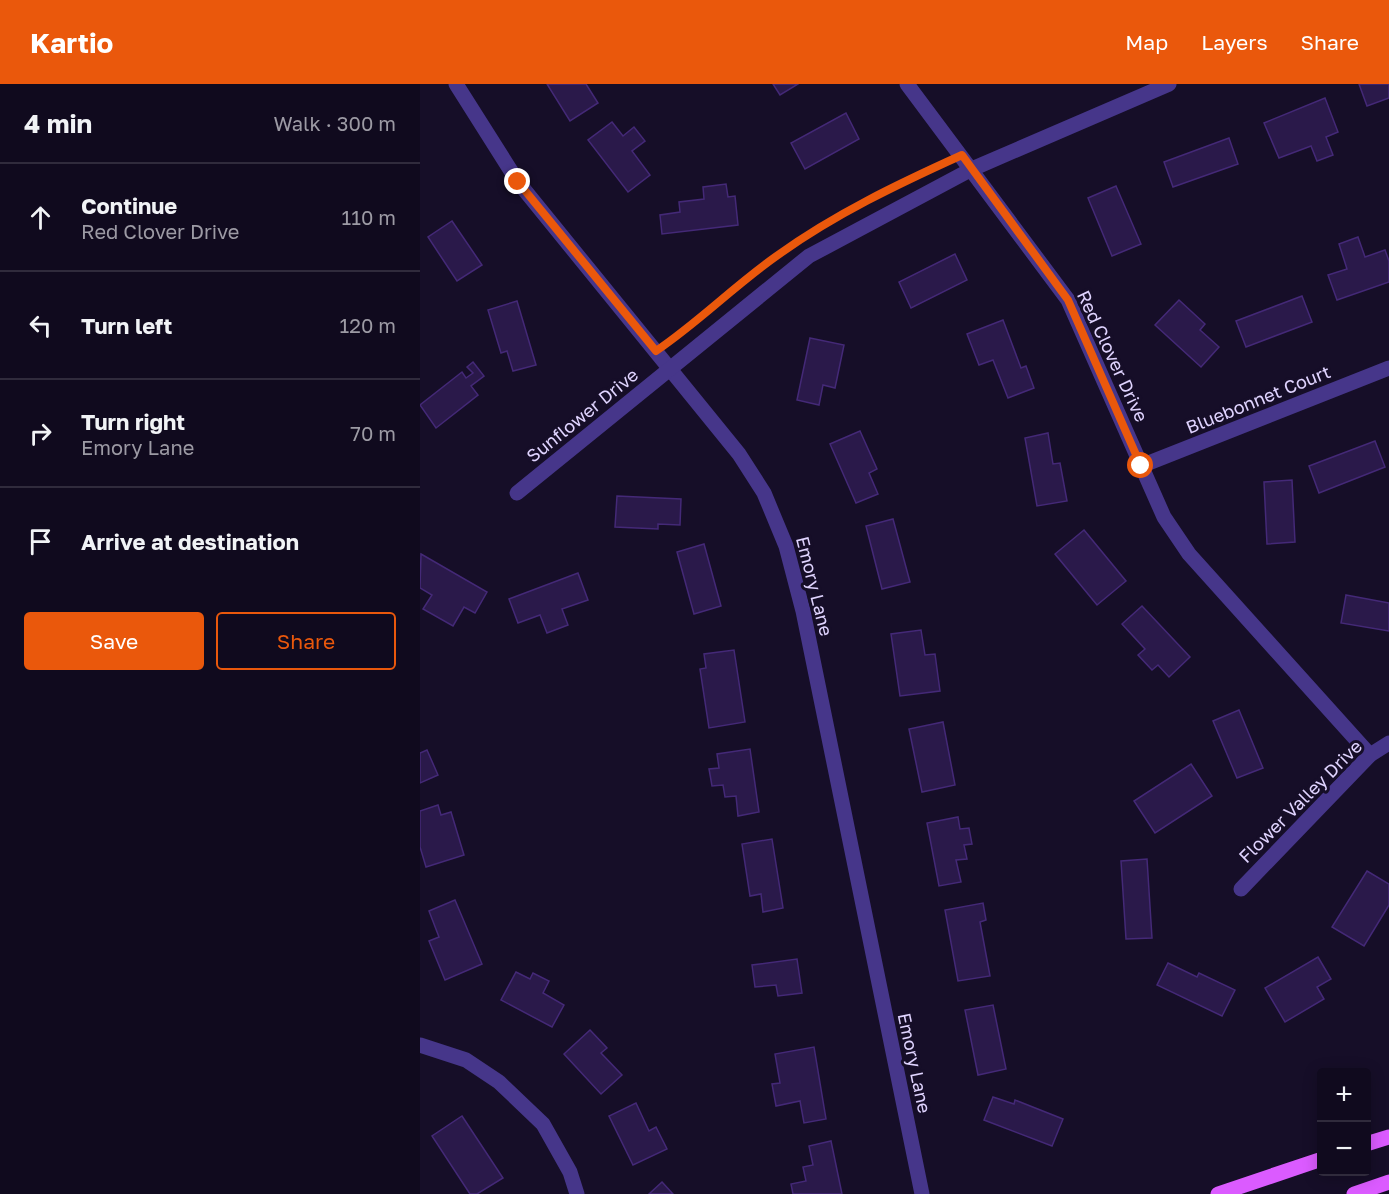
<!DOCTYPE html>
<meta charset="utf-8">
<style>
:root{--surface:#100a1e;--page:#191327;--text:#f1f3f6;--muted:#9c9aa4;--line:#302b3c;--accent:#ea580c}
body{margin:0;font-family:"Golos Text",sans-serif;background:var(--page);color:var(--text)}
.controls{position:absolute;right:18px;bottom:18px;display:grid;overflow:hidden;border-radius:6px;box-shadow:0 3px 15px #0003}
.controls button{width:54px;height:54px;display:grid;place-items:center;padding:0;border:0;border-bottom:2px solid var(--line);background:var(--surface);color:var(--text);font:30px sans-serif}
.stop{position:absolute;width:18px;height:18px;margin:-14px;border:4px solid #ea580c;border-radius:50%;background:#fff}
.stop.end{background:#ea580c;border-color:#fff;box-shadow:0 2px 6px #0008}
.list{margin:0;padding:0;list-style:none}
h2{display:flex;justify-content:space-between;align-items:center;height:78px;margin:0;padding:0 24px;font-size:26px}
h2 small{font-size:20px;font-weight:400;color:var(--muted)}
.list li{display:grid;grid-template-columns:39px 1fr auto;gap:18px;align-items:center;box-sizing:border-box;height:108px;padding:0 24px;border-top:2px solid var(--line)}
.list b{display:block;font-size:22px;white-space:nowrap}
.list p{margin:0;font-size:20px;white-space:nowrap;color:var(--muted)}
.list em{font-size:20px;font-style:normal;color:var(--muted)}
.actions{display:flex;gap:12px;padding:18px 24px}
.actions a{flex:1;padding:14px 0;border:2px solid var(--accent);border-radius:6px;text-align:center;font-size:21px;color:var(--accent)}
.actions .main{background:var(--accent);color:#fff}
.icon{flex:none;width:33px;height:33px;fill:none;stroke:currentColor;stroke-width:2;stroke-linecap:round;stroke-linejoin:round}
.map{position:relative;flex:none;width:969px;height:1110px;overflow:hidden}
header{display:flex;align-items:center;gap:36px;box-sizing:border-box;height:84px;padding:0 30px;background:var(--accent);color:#fff}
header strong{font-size:28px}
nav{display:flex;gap:33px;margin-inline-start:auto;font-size:21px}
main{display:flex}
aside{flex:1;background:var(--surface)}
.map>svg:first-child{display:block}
.building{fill:#2a194a;stroke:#442977;stroke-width:1.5}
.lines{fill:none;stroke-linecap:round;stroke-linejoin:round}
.path{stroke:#27b2c0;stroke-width:4;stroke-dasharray:3 4.5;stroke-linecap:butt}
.minor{stroke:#46368a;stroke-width:15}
.major{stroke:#db5bff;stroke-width:15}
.route{stroke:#ea580c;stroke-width:8}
.labels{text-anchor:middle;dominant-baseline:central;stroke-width:6;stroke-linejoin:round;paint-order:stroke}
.street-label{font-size:18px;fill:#e0d4ff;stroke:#160e28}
</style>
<header>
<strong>Kartio</strong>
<nav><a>Map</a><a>Layers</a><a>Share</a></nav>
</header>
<main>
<aside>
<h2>4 min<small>Walk · 300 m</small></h2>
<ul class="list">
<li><svg class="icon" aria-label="ahead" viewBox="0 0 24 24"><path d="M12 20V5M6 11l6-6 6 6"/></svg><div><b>Continue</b><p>Red Clover Drive</p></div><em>110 m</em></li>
<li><svg class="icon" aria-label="left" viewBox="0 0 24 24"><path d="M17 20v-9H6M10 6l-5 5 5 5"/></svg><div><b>Turn left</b></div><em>120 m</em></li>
<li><svg class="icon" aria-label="right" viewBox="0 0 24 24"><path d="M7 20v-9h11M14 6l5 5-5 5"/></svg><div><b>Turn right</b><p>Emory Lane</p></div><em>70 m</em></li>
<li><svg class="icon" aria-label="arrive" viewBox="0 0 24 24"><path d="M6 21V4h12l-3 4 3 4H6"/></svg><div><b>Arrive at destination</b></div></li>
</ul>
<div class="actions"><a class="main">Save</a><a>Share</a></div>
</aside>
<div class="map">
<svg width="969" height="1110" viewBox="0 0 969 1110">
<rect width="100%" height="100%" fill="#160e28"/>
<g class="building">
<path d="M 127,0 L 166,0 L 178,19 L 150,37 Z"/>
<path d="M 353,0 L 378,0 L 360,11 Z"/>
<path d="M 939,0 L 969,0 L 969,14 L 947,22 Z"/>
<path d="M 905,14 L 918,48 L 906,53 L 913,71 L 897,77 L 891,62 L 859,74 L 844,39 Z"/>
<path d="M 426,29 L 439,55 L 385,85 L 371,59 Z"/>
<path d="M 192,38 L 203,52 L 214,43 L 225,57 L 212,67 L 230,91 L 208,108 L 168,56 Z"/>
<path d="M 809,54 L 818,80 L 753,103 L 744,78 Z"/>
<path d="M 306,100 L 308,113 L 315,112 L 318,141 L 242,150 L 240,131 L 260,128 L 259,118 L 284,115 L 283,103 Z"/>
<path d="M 696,102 L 721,160 L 692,172 L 668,114 Z"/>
<path d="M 32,137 L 62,181 L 37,197 L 8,153 Z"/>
<path d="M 938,153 L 945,173 L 965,166 L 969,177 L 969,198 L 917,216 L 908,191 L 927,185 L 919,160 Z"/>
<path d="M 535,170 L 547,196 L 491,224 L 479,198 Z"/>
<path d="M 882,212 L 892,238 L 826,263 L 816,237 Z"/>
<path d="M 759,216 L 785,240 L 780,246 L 799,263 L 781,283 L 735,241 Z"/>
<path d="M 97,217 L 116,281 L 93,287 L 87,267 L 81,269 L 68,226 Z"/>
<path d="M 583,236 L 601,284 L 606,282 L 614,304 L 588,314 L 573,276 L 559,281 L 547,250 Z"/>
<path d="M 390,254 L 424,261 L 415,304 L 403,301 L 399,321 L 377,316 Z"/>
<path d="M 53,278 L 64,292 L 51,302 L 58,311 L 16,344 L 0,321 L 42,288 L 46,294 L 53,289 L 47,283 Z"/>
<path d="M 440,347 L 457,385 L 449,389 L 458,410 L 436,419 L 410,360 Z"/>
<path d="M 628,349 L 633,380 L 640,379 L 647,417 L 617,422 L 605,354 Z"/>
<path d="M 955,357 L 965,383 L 899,409 L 889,382 Z"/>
<path d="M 872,396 L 875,458 L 847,460 L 844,398 Z"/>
<path d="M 197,412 L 261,415 L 260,441 L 238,440 L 238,445 L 195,443 Z"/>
<path d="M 473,435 L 490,498 L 462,505 L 446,442 Z"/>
<path d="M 664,446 L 706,497 L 677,521 L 635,470 Z"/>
<path d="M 284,460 L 301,522 L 274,530 L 257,468 Z"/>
<path d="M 1,470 L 67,508 L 55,529 L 44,523 L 33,542 L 3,525 L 12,511 L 0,504 Z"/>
<path d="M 158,489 L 168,516 L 142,525 L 148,541 L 127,549 L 120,531 L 98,539 L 89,515 Z"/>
<path d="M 926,511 L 969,519 L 969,547 L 921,539 Z"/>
<path d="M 722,522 L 770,573 L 749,593 L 738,581 L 732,586 L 718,571 L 725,565 L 702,540 Z"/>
<path d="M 501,546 L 505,571 L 515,570 L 520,607 L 480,612 L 471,550 Z"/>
<path d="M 314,566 L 325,638 L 289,644 L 280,585 L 286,584 L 284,570 Z"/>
<path d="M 819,626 L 843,684 L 817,694 L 793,637 Z"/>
<path d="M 523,638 L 535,701 L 502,708 L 489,645 Z"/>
<path d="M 330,665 L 339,728 L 318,732 L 316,712 L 305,713 L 303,701 L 292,702 L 289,685 L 299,684 L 297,670 Z"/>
<path d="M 7,666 L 18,691 L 0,699 L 0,669 Z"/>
<path d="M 771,680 L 792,712 L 735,749 L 714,717 Z"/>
<path d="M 18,721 L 21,731 L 31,728 L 44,771 L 6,783 L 0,763 L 0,727 Z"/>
<path d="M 538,733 L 540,745 L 549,744 L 552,760 L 544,761 L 547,775 L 536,776 L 541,798 L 519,802 L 507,739 Z"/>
<path d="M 352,755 L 363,824 L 343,828 L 341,810 L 330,812 L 322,760 Z"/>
<path d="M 727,775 L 732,854 L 706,855 L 701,777 Z"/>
<path d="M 947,787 L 969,800 L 969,821 L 944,862 L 912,843 Z"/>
<path d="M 35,816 L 62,880 L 25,896 L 9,857 L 19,853 L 9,827 Z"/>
<path d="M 563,819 L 566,836 L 560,838 L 570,892 L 538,897 L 525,826 Z"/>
<path d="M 898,873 L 911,895 L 897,903 L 904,915 L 865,938 L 845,904 Z"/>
<path d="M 377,875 L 382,909 L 358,912 L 356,901 L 335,903 L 332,881 Z"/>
<path d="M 748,879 L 777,893 L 779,889 L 815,906 L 802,932 L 737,901 Z"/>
<path d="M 96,888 L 110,895 L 113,889 L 129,897 L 123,909 L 144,921 L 132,943 L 81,916 Z"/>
<path d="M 573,921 L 586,985 L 558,991 L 545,926 Z"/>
<path d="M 170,946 L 187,964 L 181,969 L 202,991 L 181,1010 L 144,970 Z"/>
<path d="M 394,963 L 406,1035 L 384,1039 L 380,1017 L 356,1022 L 352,1000 L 360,999 L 355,970 Z"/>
<path d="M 573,1013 L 594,1020 L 595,1016 L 643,1035 L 632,1062 L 564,1036 Z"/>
<path d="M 216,1019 L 229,1047 L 236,1043 L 247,1065 L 213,1081 L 189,1032 Z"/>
<path d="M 42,1032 L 83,1094 L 57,1110 L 50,1110 L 12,1052 Z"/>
<path d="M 411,1057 L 422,1110 L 373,1110 L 371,1100 L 386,1097 L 383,1083 L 393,1081 L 389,1062 Z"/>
<path d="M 242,1098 L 253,1110 L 229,1110 Z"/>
</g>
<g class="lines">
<g class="path">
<path d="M 397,145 L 496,92"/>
<path d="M 313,208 L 363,167"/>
</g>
<g class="minor">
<path d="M 36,0 L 98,98 L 319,370 L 344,409 L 366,462 L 383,527 L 502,1110"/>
<path d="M 487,0 L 648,216 L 744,433 L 769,470 L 950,671"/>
<path d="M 721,382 L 969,284"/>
<path d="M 97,409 L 389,172 L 552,85 L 749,0"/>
<path d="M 821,805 L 950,671 L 969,659"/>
<path d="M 0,961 L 46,976 L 79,998 L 123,1040 L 150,1088 L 157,1110"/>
</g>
<g class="major">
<path d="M 946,1060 L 969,1053"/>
<path d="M 798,1110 L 902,1075"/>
<path d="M 934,1110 L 969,1098"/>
</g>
</g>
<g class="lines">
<path class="route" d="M 98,98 L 236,267 C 279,238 315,201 358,171 C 415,130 478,100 542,71 L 648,216 L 721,382"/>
</g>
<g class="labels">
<g class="street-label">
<text transform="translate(693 272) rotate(65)">Red Clover Drive</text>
<text transform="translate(838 315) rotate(-22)">Bluebonnet Court</text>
<text transform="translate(162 331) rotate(-39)">Sunflower Drive</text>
<text transform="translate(395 502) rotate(76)">Emory Lane</text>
<text transform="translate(880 717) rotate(-45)">Flower Valley Drive</text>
<text transform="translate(495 979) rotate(78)">Emory Lane</text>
</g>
</g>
</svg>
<div class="controls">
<button>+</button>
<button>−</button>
</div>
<div class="stop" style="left:721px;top:382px"></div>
<div class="stop end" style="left:98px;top:98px"></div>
</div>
</main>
